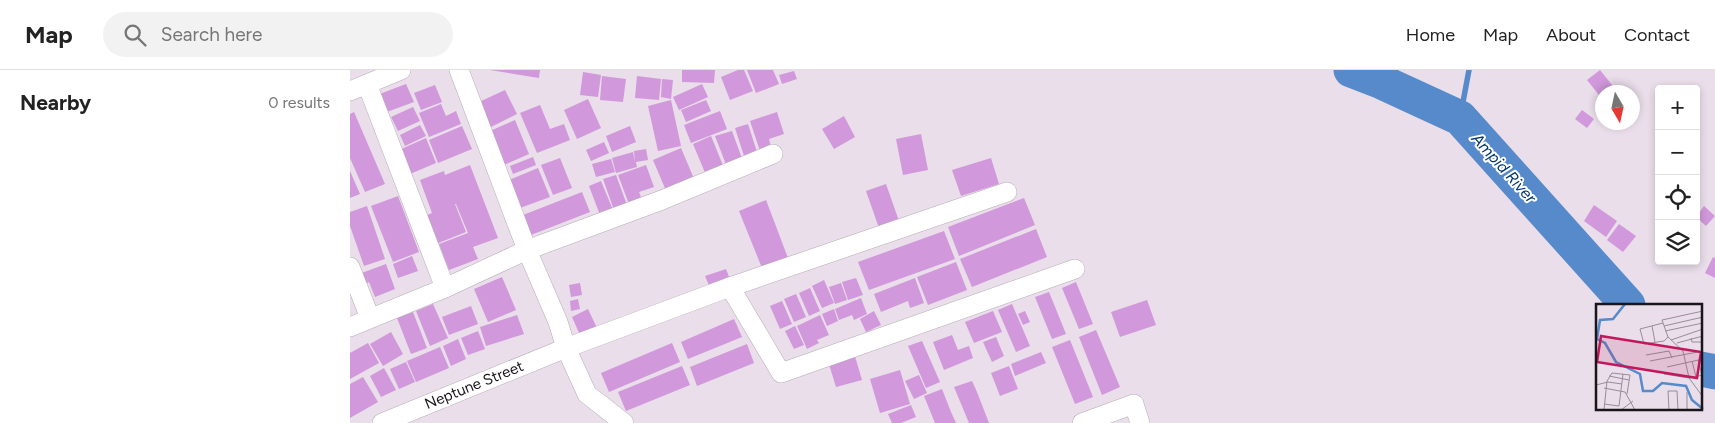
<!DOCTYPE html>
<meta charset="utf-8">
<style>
:root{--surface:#fff;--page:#f2f2f2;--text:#222;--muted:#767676;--line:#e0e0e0}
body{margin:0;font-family:Figtree,sans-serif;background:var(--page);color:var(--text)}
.controls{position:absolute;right:15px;top:15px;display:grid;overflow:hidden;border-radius:5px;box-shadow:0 2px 8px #0003}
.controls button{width:45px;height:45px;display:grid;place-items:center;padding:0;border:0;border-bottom:1px solid var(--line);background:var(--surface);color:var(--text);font:25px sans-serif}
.compass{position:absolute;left:1245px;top:15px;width:45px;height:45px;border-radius:50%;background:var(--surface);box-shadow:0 2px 8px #0003;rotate:171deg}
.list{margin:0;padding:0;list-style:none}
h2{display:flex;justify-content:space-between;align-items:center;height:65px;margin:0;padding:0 20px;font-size:21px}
h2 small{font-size:16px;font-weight:400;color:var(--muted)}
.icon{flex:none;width:28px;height:28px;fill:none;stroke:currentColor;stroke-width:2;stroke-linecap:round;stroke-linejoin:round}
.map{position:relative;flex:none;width:1365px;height:353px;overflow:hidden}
header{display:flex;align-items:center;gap:30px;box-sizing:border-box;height:70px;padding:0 25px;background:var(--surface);border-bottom:1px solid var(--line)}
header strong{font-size:24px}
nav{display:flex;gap:28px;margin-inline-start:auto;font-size:18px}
.search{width:350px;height:45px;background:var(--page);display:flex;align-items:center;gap:12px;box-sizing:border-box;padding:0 18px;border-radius:28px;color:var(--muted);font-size:19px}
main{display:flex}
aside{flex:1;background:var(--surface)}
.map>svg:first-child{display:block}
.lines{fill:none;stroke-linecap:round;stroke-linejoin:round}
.stream{stroke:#578aca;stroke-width:5.5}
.river{stroke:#578aca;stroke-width:35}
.building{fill:#d198db}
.minor-casing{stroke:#b6acb7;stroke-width:20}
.minor{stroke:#fff;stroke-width:19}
.labels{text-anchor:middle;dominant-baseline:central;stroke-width:4;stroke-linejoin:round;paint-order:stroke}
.street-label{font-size:15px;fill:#19151a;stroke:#fff}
.water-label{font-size:16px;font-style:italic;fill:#003772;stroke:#fff}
.inset-river{fill:none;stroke:#578aca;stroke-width:2.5}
.inset-road{fill:none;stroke:#968e97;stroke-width:1}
.view{fill:#c2185b;fill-opacity:0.15;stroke:#c2185b;stroke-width:2.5}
.inset-edge{fill:none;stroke:#19151a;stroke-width:2.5}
</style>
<header>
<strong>Map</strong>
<div class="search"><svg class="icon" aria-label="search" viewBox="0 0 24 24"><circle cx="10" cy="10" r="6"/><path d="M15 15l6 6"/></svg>Search here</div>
<nav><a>Home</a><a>Map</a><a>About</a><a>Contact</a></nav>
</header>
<main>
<aside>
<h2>Nearby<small>0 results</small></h2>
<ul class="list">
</ul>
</aside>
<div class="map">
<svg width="1365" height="353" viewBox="0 0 1365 353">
<rect width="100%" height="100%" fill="#e9deea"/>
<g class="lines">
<path class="stream" d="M 1110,48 L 1119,0"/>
<g class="river">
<path d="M 1001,0 L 1032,12 L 1110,48 L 1278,235"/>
<path d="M 1351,299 L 1365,302"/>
</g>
</g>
<g class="building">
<path d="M 140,0 L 190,0 L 189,8 Z"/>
<path d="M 332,0 L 365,0 L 364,13 L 332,12 Z"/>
<path d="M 388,0 L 394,0 L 403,21 L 380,30 L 371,7 Z"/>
<path d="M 397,0 L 423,0 L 429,14 L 406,23 Z"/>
<path d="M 1250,0 L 1262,15 L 1249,25 L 1237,10 Z"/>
<path d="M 444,1 L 447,9 L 432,14 L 429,5 Z"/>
<path d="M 233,2 L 251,5 L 248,27 L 230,25 Z"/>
<path d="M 252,6 L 276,9 L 273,32 L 250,30 Z"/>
<path d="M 287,6 L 311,9 L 309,30 L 285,28 Z"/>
<path d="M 312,9 L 323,10 L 321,29 L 311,27 Z"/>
<path d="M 56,14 L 64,32 L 34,43 L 27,25 Z"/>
<path d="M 352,14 L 358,27 L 329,40 L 323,27 Z"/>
<path d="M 85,15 L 92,32 L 71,40 L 64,23 Z"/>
<path d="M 155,20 L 167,44 L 141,57 L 129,32 Z"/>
<path d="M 238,29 L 251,58 L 227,69 L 214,40 Z"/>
<path d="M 321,30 L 331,76 L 308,81 L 298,36 Z"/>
<path d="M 356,30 L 361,41 L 336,52 L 331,40 Z"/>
<path d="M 91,34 L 96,46 L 106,41 L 111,54 L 79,67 L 69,43 Z"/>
<path d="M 190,35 L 200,59 L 214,54 L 220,70 L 187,83 L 170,43 Z"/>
<path d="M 63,37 L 70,51 L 48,61 L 41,47 Z"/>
<path d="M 1232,40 L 1244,49 L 1237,58 L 1225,49 Z"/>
<path d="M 370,41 L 377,59 L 341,73 L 334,55 Z"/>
<path d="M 4,42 L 35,114 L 15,122 L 0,88 L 0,44 Z"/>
<path d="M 427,42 L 434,64 L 419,69 L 421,77 L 410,81 L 400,51 Z"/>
<path d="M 494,46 L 505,67 L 484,79 L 472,59 Z"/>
<path d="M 165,50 L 179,84 L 154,95 L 140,61 Z"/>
<path d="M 398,54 L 408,85 L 395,89 L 385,58 Z"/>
<path d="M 70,55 L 76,66 L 55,76 L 50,65 Z"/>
<path d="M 112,56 L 122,79 L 88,93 L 79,70 Z"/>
<path d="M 280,56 L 286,72 L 262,82 L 256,66 Z"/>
<path d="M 382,61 L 393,91 L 377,97 L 365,66 Z"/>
<path d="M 571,64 L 578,100 L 553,105 L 546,69 Z"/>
<path d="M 361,66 L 374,98 L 356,105 L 343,74 Z"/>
<path d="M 76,68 L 86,93 L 60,104 L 49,80 Z"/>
<path d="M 254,72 L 259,83 L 241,91 L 236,80 Z"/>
<path d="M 331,78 L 345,111 L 317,123 L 303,90 Z"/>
<path d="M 296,79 L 298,90 L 286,92 L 287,97 L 266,103 L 262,88 L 283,82 L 285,92 L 284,81 Z"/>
<path d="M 183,87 L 186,95 L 163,104 L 160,96 Z"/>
<path d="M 210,88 L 222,118 L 203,125 L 191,95 Z"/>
<path d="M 641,88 L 649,114 L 611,126 L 602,100 Z"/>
<path d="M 261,89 L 265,102 L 246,107 L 242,94 Z"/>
<path d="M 120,95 L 148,168 L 123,177 L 128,189 L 99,200 L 89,174 L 118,163 L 106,134 L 105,134 L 116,162 L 86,174 L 75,146 L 82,143 L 70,110 L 94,101 L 95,105 Z"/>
<path d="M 296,95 L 304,117 L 289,122 L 292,130 L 279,134 L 268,105 Z"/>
<path d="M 188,98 L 200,127 L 170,138 L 159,110 Z"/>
<path d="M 0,101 L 10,124 L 0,128 Z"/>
<path d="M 266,105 L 277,135 L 264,140 L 253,109 Z"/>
<path d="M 251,111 L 263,140 L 250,145 L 239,116 Z"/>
<path d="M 536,114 L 549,151 L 529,158 L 516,121 Z"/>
<path d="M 232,122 L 240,142 L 181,165 L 173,145 Z"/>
<path d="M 48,126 L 69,182 L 43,192 L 21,136 Z"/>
<path d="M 674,128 L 685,155 L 609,186 L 598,157 Z"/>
<path d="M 416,130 L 438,188 L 412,198 L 389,141 Z"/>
<path d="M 1244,135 L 1267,151 L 1256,167 L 1234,151 Z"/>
<path d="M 17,136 L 35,189 L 14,196 L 0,156 L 0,142 Z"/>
<path d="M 1354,136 L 1365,146 L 1356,156 L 1346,147 Z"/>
<path d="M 1269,154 L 1286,166 L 1273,182 L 1257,170 Z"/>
<path d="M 686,159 L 697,187 L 622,217 L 610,189 Z"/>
<path d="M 594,161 L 605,189 L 519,220 L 508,192 Z"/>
<path d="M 62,186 L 68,201 L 48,208 L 43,194 Z"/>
<path d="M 1363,187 L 1365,188 L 1365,208 L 1355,203 Z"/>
<path d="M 606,192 L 617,220 L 578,235 L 567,207 Z"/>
<path d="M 36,194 L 45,219 L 25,227 L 19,212 L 13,215 L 9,204 Z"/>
<path d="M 376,199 L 381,212 L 361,220 L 355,206 Z"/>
<path d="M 152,207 L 166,240 L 138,252 L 124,219 Z"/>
<path d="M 506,208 L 513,225 L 498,230 L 492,212 Z"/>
<path d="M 565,208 L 574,233 L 560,238 L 558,231 L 531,242 L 524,224 Z"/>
<path d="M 474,210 L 484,233 L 472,238 L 462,216 Z"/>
<path d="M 726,212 L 743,254 L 729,259 L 712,218 Z"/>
<path d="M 230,213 L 232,225 L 221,227 L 219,215 Z"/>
<path d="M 491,213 L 497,230 L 485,234 L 479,217 Z"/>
<path d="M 460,218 L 470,241 L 459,246 L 449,223 Z"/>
<path d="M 699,222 L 716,264 L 702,269 L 685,227 Z"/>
<path d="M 446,224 L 456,247 L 444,252 L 434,229 Z"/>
<path d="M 511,228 L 517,244 L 504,250 L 502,245 L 489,250 L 485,239 Z"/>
<path d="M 228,229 L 230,239 L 221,241 L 220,231 Z"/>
<path d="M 797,230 L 806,255 L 770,267 L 761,242 Z"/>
<path d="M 432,231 L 442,254 L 430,259 L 420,236 Z"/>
<path d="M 83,234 L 98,268 L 80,276 L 66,241 Z"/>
<path d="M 662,234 L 680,276 L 666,282 L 648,240 Z"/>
<path d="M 121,236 L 128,254 L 99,265 L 92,247 Z"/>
<path d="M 238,239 L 247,258 L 230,265 L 222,247 Z"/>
<path d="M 484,239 L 488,251 L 477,256 L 472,244 Z"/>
<path d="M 524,241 L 531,255 L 516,262 L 510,249 Z"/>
<path d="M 643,241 L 652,262 L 624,273 L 615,252 Z"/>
<path d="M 675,241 L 680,252 L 673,255 L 668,244 Z"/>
<path d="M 63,242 L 77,278 L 61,284 L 47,248 Z"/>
<path d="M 167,245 L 174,264 L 136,276 L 130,257 Z"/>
<path d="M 470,245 L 479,265 L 467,270 L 469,273 L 457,279 L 447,256 Z"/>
<path d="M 384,249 L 392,267 L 338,289 L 331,272 Z"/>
<path d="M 445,256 L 454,275 L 444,279 L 435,261 Z"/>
<path d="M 746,260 L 770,317 L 752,325 L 729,267 Z"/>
<path d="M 128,261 L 135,279 L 118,285 L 111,268 Z"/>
<path d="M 41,262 L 53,284 L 33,296 L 20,274 Z"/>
<path d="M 602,265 L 608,280 L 619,276 L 623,288 L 594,300 L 583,272 Z"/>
<path d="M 646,267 L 654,286 L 642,292 L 633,272 Z"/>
<path d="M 108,269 L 116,289 L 101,296 L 93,276 Z"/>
<path d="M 720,270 L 743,327 L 725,334 L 702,277 Z"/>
<path d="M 572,271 L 590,312 L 576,318 L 558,276 Z"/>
<path d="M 18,273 L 29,293 L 0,309 L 0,283 Z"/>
<path d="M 322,273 L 330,292 L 259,322 L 251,303 Z"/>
<path d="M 397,274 L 404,293 L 347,316 L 340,297 Z"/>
<path d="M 90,277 L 99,298 L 66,312 L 57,291 Z"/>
<path d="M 691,282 L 696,293 L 665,306 L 661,294 Z"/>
<path d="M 504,283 L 512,310 L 486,317 L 478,291 Z"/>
<path d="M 56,292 L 65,312 L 49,319 L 40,299 Z"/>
<path d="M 332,296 L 340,315 L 276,341 L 268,322 Z"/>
<path d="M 659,296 L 668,319 L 650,326 L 641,303 Z"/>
<path d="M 34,298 L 46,320 L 31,327 L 20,306 Z"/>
<path d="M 550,300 L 560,334 L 530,343 L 520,309 Z"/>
<path d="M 569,305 L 577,323 L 564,329 L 555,311 Z"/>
<path d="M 13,307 L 28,332 L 0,348 L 0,314 Z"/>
<path d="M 622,311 L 627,322 L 639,353 L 619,353 L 604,317 Z"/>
<path d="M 592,319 L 601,342 L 606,353 L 585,353 L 574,326 Z"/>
<path d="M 561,335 L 566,347 L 551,353 L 542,353 L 538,344 Z"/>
</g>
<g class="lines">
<defs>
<g id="minor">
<path d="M 109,0 L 177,180 L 208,252 L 216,278 L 237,324 L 274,353"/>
<path d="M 17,14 L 95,218"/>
<path d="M 0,21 L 51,0"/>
<path d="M 0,197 L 20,248"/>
<path d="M 380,217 L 431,303 L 725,199"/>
<path d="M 0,257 L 95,218 L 177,180 L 312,130 L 423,84"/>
<path d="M 32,353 L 216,278 L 380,217 L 657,122"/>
<path d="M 732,353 L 784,334 L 790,353"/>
</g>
</defs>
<use href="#minor" class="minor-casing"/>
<use href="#minor" class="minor"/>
</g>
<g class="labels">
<g class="street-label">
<text transform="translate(124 315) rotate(-22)">Neptune Street</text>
</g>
<g class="water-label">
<text transform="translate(1154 98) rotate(48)">Ampid River</text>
</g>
</g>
<g transform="translate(1246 234)">
<rect width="106" height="106" fill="#e9deea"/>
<path class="inset-river" d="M 29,0 L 17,15 L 4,16 L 1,35 L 9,39 L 20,58 L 44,70 L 47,87 L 57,87 L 66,79 L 90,82 L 96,96 L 107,105"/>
<path class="inset-road" d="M 107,7 L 66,16 L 72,33 L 87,47 L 93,74 L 107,93M 67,19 L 44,25 L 48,40 L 68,37 L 72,33M 56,22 L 59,38M 68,22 L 107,13M 69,27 L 107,19M 95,34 L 96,38 L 107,38M 75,36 L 107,25M 81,39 L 107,32M 50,51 L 73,47 L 76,54M 102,56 L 106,71M 54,57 L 107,47M 96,57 L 100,73M 71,63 L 107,55M 68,70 L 93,74 L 107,71M 13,72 L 33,76M 0,81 L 12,78 L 26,80M 8,84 L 29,88 L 39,106M 91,88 L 91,106M 8,100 L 23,102 L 27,70M 8,106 L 11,77 L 16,69 L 34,71 L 31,90M 25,106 L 37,97M 73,106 L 72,87 L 81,87 L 82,106"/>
<path class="view" d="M 5,32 L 105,48 L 101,74 L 1,58 Z"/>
<rect width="106" height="106" class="inset-edge"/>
</g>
</svg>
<div class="controls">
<button>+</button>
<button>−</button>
<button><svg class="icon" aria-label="locate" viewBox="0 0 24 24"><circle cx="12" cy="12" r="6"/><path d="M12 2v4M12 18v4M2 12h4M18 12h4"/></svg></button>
<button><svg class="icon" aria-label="layers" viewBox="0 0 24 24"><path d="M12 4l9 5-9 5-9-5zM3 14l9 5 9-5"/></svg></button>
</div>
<svg class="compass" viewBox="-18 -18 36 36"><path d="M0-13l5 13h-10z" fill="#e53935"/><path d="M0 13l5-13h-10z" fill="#767676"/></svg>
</div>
</main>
